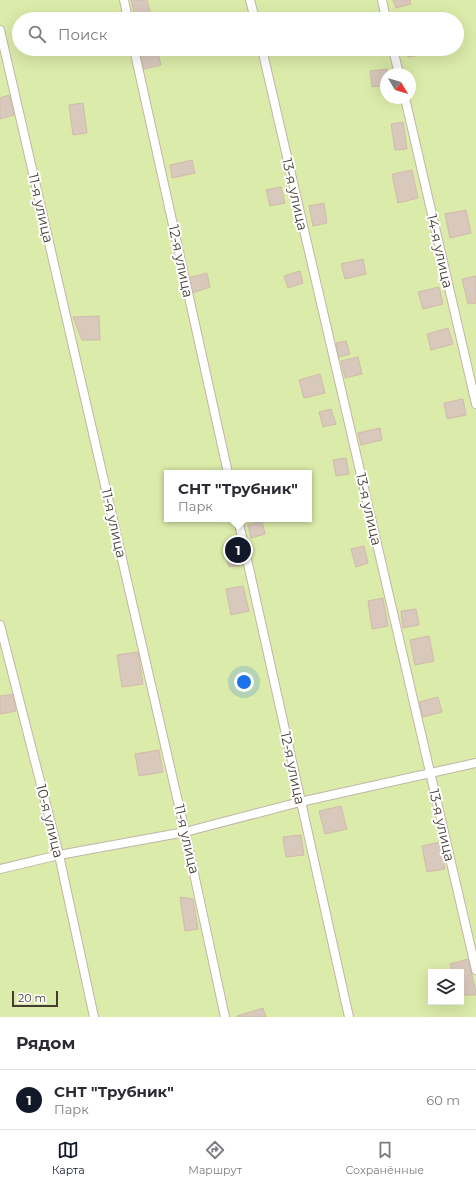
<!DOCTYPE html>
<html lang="ru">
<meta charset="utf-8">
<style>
:root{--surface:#fff;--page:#f2f2f3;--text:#2b2b33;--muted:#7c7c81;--line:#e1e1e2;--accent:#111827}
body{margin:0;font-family:Montserrat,sans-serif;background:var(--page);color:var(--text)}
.controls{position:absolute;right:12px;bottom:12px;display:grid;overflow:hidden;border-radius:0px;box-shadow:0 4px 16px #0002}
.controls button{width:36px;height:36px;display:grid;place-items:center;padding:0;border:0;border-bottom:1px solid var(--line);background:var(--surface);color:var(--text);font:20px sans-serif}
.compass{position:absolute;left:380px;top:68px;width:36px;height:36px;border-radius:50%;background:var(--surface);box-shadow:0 4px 16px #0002;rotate:128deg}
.scale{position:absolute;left:12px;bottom:10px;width:46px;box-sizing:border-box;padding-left:4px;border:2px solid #463b34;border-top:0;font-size:11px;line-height:14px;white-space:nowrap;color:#463b34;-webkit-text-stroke:3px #fff;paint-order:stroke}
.you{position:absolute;left:244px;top:682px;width:14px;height:14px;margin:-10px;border:3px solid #fff;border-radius:50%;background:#1a73e8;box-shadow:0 0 0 6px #1a73e833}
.badge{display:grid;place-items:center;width:26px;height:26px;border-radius:50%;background:var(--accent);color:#fff;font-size:13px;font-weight:700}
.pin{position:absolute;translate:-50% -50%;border:2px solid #fff;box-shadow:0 1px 4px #0006}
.popup{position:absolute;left:164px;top:470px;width:148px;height:52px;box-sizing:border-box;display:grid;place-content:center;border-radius:0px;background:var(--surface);filter:drop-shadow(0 1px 3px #0005);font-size:13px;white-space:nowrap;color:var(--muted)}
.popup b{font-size:15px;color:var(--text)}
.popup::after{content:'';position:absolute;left:50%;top:100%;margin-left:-8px;border:8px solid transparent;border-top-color:var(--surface)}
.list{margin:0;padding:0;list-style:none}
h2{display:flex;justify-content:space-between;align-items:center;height:52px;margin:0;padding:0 16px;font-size:17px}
h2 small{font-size:13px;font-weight:400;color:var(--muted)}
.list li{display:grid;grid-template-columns:26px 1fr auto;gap:12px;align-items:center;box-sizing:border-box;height:60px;padding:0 16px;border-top:1px solid var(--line)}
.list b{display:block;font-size:15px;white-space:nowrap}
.list p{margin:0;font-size:13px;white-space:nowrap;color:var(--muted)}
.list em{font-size:13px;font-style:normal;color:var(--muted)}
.icon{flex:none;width:22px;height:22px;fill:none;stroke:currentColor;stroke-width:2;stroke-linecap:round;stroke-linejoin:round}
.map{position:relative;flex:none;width:476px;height:1017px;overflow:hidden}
.search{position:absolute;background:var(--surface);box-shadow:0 4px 16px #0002;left:12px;right:12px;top:12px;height:44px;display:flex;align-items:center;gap:10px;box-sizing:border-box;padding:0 14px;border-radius:22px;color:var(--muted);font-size:15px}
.sheet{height:112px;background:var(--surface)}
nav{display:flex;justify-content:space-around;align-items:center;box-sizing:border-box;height:56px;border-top:1px solid var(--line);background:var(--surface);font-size:11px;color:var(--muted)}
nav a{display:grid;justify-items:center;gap:2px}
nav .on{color:var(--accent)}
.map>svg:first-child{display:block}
.green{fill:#dbeba9;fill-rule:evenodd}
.building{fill:#d9c8bc;stroke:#d1bbab}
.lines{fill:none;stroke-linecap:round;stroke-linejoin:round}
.lane-casing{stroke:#c3b5a9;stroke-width:10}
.lane{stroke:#fff;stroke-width:8}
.labels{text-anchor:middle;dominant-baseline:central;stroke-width:4;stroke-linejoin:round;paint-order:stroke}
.street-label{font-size:14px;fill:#463b34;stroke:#fff}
</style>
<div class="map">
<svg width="476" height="1017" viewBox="0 0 476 1017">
<rect width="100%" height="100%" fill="#f4ece4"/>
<path class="green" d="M 0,0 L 476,0 L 476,1017 L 0,1017 ZM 19,19 L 457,19 L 457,49 L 19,49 ZM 386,74 L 410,74 L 410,98 L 386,98 ZM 167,473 L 309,473 L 309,519 L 167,519 ZM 431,972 L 461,972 L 461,1002 L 431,1002 Z"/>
<g class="building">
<path d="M 131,0 L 147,0 L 152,19 L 136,19 Z"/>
<path d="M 393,0 L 410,0 L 411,4 L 396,8 Z"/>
<path d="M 276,15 L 277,19 L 262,19 Z"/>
<path d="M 368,49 L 381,49 L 381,50 L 369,53 Z"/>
<path d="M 406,49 L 420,49 L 421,55 L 408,57 Z"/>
<path d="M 157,50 L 161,65 L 144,69 L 140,54 Z"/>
<path d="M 387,69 L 386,85 L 372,87 L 370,71 Z"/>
<path d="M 9,95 L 14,115 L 0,119 L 0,98 Z"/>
<path d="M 83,103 L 87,133 L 73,135 L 69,105 Z"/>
<path d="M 403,122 L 407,149 L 395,150 L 391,124 Z"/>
<path d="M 192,160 L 195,173 L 172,178 L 170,165 Z"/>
<path d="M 412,170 L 418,198 L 398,203 L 392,174 Z"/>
<path d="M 281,187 L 285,203 L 270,206 L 266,190 Z"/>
<path d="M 324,203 L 327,223 L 313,226 L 309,206 Z"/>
<path d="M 466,210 L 471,233 L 450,238 L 445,214 Z"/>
<path d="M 363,259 L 366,274 L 345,279 L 341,264 Z"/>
<path d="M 300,271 L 303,283 L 288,288 L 284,276 Z"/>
<path d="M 207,273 L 210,287 L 192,293 L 188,278 Z"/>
<path d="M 476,276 L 476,303 L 468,304 L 462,279 Z"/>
<path d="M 439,287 L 443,304 L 423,309 L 418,292 Z"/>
<path d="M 99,316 L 100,340 L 82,340 L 73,317 Z"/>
<path d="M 448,328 L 453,344 L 431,350 L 427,334 Z"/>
<path d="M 346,341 L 350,354 L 339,357 L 336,343 Z"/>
<path d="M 358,357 L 362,374 L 345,378 L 341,361 Z"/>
<path d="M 320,374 L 325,393 L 304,398 L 299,380 Z"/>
<path d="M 463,399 L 466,415 L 447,419 L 444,403 Z"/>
<path d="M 331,409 L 336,424 L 323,427 L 319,412 Z"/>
<path d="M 380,428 L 382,440 L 361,445 L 358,433 Z"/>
<path d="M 346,458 L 349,474 L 336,476 L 333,460 Z"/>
<path d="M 262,521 L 265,534 L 251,538 L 248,525 Z"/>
<path d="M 236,543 L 240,565 L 229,567 L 224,546 Z"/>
<path d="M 364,546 L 368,563 L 356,567 L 351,549 Z"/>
<path d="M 243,586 L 249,611 L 231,615 L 226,589 Z"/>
<path d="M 383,598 L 388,626 L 372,629 L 368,601 Z"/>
<path d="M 416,609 L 419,625 L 403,628 L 401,611 Z"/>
<path d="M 429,636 L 434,661 L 415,665 L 410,640 Z"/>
<path d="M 138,652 L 143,684 L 122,687 L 117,655 Z"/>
<path d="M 13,694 L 16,711 L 0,714 L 0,696 Z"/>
<path d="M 438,697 L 442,712 L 423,717 L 419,702 Z"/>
<path d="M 159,750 L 163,772 L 139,776 L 135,754 Z"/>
<path d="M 341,806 L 347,829 L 325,834 L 319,811 Z"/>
<path d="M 301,835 L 304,855 L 286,857 L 283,837 Z"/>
<path d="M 440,842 L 445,869 L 427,872 L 422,846 Z"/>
<path d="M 180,897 L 193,899 L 198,929 L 185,931 Z"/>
<path d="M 468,959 L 476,992 L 476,995 L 461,995 L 461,972 L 452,972 L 450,964 Z"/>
<path d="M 263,1008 L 266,1017 L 237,1017 L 237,1016 Z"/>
</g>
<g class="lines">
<defs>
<g id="lane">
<path d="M 124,0 L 128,19"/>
<path d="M 250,0 L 255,19"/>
<path d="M 382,0 L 386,19"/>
<path d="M 0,30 L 185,832 L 225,1017"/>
<path d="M 134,49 L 228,473"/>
<path d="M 262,49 L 476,970"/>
<path d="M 393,49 L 399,74"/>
<path d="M 405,98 L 476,404"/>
<path d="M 238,519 L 349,1017"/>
<path d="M 0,625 L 59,855 L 94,1017"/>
<path d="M 0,869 L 59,855 L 185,832 L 300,802 L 476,763"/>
</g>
</defs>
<use href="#lane" class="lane-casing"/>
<use href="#lane" class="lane"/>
</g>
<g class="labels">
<g class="street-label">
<text transform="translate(295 194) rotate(77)">13-я улица</text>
<text transform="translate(41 208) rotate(77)">11-я улица</text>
<text transform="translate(440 251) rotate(77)">14-я улица</text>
<text transform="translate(181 261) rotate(78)">12-я улица</text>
<text transform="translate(369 509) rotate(77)">13-я улица</text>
<text transform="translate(114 523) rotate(77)">11-я улица</text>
<text transform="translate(293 768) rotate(78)">12-я улица</text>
<text transform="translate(50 821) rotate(76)">10-я улица</text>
<text transform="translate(442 825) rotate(77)">13-я улица</text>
<text transform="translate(187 839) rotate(77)">11-я улица</text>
</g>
</g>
</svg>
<div class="controls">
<button><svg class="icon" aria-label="layers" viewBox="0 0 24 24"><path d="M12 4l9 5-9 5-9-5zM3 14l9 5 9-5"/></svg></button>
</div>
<svg class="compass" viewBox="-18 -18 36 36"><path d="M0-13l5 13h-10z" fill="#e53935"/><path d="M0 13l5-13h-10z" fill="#7c7c81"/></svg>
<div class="scale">20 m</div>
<div class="you"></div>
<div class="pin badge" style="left:238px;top:550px">1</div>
<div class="popup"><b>СНТ &quot;Трубник&quot;</b>Парк</div>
<div class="search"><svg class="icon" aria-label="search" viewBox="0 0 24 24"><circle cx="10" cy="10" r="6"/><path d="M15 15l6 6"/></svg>Поиск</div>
</div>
<section class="sheet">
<h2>Рядом<small></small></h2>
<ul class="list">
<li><span class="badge">1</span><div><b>СНТ &quot;Трубник&quot;</b><p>Парк</p></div><em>60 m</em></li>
</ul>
</section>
<nav>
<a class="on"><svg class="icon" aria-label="map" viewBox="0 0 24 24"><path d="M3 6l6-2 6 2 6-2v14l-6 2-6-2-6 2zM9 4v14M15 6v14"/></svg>Карта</a>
<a><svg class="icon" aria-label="directions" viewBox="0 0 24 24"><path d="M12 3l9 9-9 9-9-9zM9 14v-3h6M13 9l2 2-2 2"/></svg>Маршрут</a>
<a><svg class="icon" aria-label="saved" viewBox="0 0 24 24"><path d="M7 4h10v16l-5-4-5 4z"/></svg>Сохранённые</a>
</nav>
